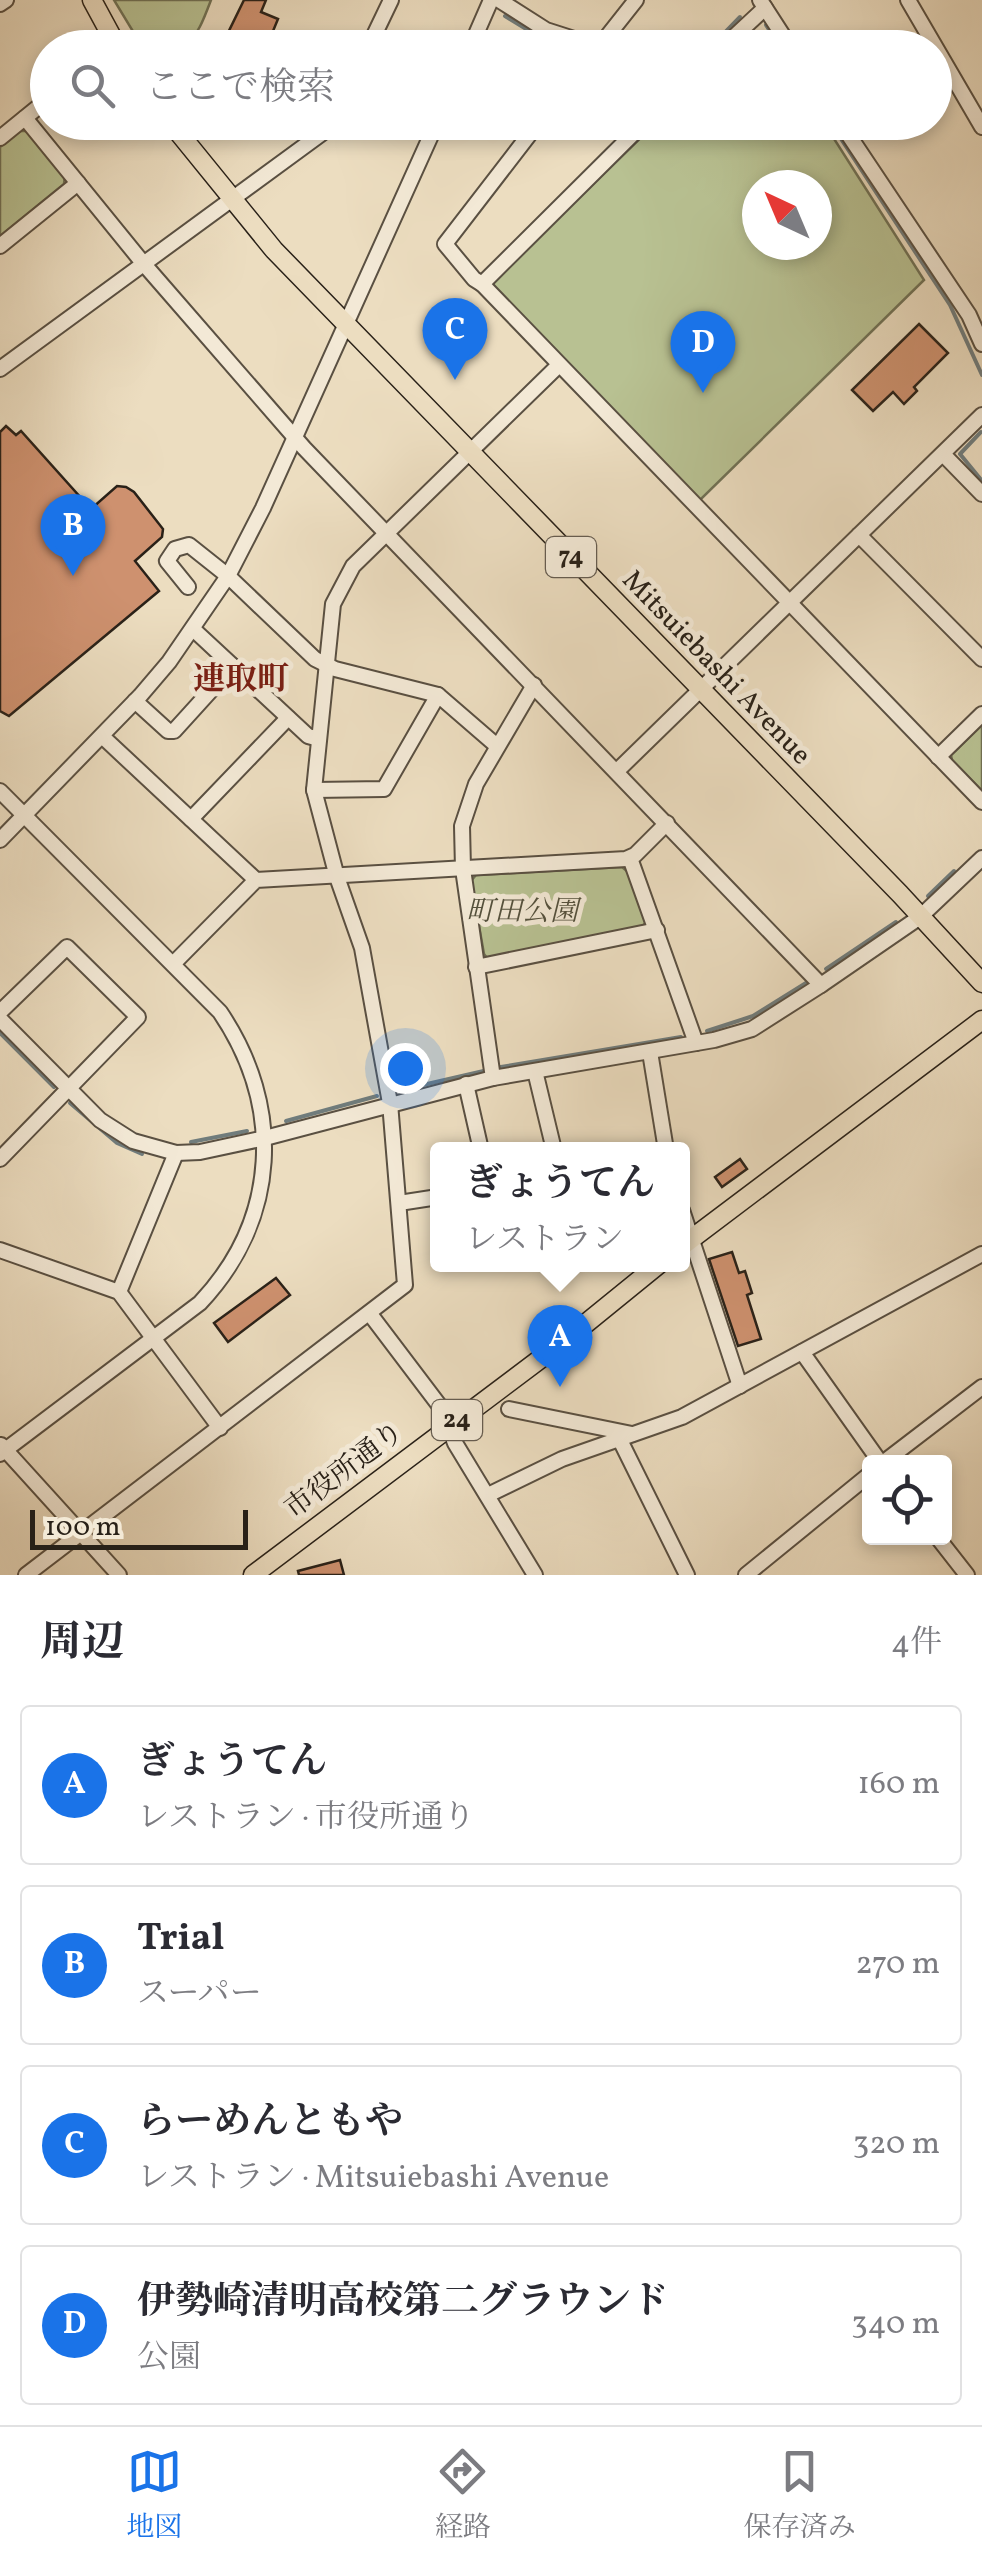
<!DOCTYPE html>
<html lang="ja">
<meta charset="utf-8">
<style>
:root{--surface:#fff;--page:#f7f7f7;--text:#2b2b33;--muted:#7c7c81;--line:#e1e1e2;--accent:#1a73e8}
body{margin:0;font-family:Vollkorn,"Noto Serif JP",serif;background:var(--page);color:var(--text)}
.controls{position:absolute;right:30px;bottom:30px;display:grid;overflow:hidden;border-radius:10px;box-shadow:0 5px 15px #0003}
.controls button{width:90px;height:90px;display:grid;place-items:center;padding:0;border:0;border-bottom:2px solid var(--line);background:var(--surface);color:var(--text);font:50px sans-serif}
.compass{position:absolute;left:742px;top:170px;width:90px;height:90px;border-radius:50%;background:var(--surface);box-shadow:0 5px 15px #0003;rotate:316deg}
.scale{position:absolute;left:30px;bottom:25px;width:218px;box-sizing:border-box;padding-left:10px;border:5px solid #292118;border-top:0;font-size:28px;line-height:35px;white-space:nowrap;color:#292118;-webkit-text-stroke:8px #f3e9d6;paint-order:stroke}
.you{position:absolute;left:405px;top:1068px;width:35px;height:35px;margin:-25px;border:8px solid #fff;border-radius:50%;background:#1a73e8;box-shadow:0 0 0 15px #1a73e833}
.badge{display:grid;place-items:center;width:65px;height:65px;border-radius:50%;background:var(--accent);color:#fff;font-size:32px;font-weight:700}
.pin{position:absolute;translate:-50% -82px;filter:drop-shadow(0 2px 5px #0008)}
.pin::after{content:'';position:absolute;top:52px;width:35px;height:30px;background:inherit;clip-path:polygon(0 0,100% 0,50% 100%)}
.popup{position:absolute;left:430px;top:1142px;width:260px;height:130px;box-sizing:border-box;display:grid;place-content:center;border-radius:10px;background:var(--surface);filter:drop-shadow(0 2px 8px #0005);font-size:32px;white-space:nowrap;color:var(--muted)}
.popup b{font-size:38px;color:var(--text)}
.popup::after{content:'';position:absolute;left:50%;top:100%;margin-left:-20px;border:20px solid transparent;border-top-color:var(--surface)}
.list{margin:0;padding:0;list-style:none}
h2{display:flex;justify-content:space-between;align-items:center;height:130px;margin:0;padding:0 40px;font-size:42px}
h2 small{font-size:32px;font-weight:400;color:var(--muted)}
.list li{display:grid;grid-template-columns:65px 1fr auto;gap:30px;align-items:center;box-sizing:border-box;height:160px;margin:0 20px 20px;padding:0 20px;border:2px solid var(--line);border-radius:10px}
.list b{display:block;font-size:38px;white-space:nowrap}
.list p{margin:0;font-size:32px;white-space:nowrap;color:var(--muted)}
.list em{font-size:32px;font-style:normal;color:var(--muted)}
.icon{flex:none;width:55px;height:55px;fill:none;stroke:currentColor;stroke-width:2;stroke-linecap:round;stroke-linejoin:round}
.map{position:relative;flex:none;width:982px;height:1575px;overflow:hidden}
.search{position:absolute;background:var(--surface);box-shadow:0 5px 15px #0003;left:30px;right:30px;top:30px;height:110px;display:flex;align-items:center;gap:25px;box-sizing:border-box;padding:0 35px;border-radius:55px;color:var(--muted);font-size:38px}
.sheet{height:850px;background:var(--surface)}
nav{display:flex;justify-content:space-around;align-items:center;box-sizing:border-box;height:140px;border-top:2px solid var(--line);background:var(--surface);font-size:28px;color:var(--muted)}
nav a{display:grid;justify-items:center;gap:5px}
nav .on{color:var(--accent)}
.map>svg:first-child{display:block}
.green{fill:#b8c192;stroke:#707155;stroke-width:2.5;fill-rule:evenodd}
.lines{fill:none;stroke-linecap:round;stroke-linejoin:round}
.stream{stroke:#707c7c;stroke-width:4}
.building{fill:#ce916f;stroke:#292118;stroke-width:2.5}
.minor-casing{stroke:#5a5042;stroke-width:18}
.major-casing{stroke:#292118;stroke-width:21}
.path{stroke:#292118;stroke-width:2.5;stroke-dasharray:8 5;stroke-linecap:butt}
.minor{stroke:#f3e9d6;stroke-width:14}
.major{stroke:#ecddc0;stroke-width:18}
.labels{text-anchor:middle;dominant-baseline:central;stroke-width:10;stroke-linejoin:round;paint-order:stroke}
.shield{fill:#f3e9d6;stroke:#665d51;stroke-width:2.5}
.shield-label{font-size:25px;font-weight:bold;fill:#292118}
.street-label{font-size:28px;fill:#292118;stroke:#f3e9d6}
.park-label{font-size:28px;font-style:italic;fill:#54513d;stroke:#f3e9d6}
.quarter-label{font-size:32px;font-weight:bold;fill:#7a1f14;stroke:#f3e9d6}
</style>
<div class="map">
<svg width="982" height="1575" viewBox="0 0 982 1575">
<rect width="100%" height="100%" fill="#ecddc0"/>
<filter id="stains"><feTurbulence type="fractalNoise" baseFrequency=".002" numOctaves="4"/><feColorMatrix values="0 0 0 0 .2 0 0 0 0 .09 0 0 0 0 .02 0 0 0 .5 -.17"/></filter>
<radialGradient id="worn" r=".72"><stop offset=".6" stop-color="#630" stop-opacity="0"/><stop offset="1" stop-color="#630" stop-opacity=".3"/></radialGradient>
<g class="green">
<path d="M 114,0 L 211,0 C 194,45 191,48 143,48 Z"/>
<path d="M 657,122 L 824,123 L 924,280 L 700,500 L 493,286 L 494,280 ZM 757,185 L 817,185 L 817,245 L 757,245 Z"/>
<path d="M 20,131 L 27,131 L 65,175 L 64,184 L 0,236 L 0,147 Z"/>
<path d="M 982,725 L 982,791 L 952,760 L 951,755 Z"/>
<path d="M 622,867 L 628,872 L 646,922 L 642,927 L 488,959 L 484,954 L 471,881 L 476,875 Z"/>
</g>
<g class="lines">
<g class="stream">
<path d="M 505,16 L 541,38 L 574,48"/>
<path d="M 766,25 L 781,48"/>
<path d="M 710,48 L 740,17"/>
<path d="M 830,122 L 950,305 L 982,375"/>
<path d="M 981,432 L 960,454 L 982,481"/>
<path d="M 928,896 L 954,871"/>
<path d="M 826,969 L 896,922"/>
<path d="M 707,1031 L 753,1016 L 806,983"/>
<path d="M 0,1033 L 54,1087"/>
<path d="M 401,1090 L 501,1067 L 681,1037"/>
<path d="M 70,1103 L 117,1143 L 142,1154"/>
<path d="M 286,1121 L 377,1096"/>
<path d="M 191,1142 L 247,1131"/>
</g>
</g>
<g class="building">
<path d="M 244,0 L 266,0 L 261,12 L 278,19 L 266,48 L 240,48 L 224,41 Z"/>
<path d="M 919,324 L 948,353 L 914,387 L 917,391 L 904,404 L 893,392 L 873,411 L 852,390 Z"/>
<path d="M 6,426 L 16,435 L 21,431 L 91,509 L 117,486 L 126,487 L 134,492 L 163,529 L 162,537 L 135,561 L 159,591 L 9,716 L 0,711 L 0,432 Z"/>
<path d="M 740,1159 L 747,1169 L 722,1187 L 715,1177 Z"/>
<path d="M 732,1252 L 739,1273 L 745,1271 L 752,1293 L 747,1295 L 761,1339 L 738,1346 L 709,1259 Z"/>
<path d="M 276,1278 L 290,1295 L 228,1342 L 214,1323 Z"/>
<path d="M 340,1560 L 344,1575 L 299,1575 L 298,1571 Z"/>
</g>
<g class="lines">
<defs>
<g id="minor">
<path d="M 499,0 L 546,30 L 602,48"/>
<path d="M 760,0 L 791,48"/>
<path d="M 908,0 L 982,127"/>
<path d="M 0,4 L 6,0"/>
<path d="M 368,48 L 391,0"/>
<path d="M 470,48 L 491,0"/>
<path d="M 598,48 L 636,0"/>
<path d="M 722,48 L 765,8"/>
<path d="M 25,118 L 143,263 L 304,448 L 821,985"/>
<path d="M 645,122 L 482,284 L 982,802"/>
<path d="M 840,122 L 969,315 L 982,344"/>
<path d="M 0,138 L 48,99"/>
<path d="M 0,246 L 78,183"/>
<path d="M 482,284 L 474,279 L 445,244 L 539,122"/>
<path d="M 0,369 L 325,131 L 330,122"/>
<path d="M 943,454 L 982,494"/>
<path d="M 859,535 L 982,659"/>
<path d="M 188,587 L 167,561 L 175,549 L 189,545 L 228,576 L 315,659 L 335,669 L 438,695 L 497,746"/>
<path d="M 193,629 L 308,736 L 319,739"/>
<path d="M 135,701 L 168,731 L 174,731 L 233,666"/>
<path d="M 103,737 L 256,880"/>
<path d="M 938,757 L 982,714"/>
<path d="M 617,771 L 982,415"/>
<path d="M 314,790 L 384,789 L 438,695"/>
<path d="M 0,791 L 220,1012 C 284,1107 279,1219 200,1303 L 0,1454"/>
<path d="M 191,819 L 288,718"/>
<path d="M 0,840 L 140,696 L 169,662 L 228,576 L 263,508 L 437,122"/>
<path d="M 630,858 L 696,1043"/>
<path d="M 174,963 L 256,880 L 626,859 L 635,855 L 667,823"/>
<path d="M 476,967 L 657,930"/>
<path d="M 0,1012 L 67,947 L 138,1017 L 0,1159"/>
<path d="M 0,1019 L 100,1120 L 133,1141 L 176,1153 L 200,1152 L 265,1138 L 493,1078 L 714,1040 L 752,1029 L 821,985 L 920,917 L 982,858"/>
<path d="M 650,1052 L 666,1150"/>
<path d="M 535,1071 L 554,1150"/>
<path d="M 493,1078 L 463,869 L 462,826 L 476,784 L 534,685"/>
<path d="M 466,1084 L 481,1150"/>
<path d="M 399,1203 L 438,1197"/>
<path d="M 682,1210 L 740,1386"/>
<path d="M 0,1250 L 119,1292 L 220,1428"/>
<path d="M 119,1292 L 176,1153"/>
<path d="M 370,1314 L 442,1409 L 455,1443 L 535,1575"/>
<path d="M 802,1352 L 880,1462"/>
<path d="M 509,1409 L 632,1434"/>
<path d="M 620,1440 L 687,1575"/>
<path d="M 1,1445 L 119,1575"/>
<path d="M 884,1462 L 982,1387"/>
<path d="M 488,1495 L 562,1459 L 682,1417 L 982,1254"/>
<path d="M 938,1538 L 967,1575"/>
<path d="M 26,1575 L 405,1285 L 390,1103 L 362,948 L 337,877 L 314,790 L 333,604 L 353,566 L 559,365"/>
<path d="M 746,1575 L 870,1474"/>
</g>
<g id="major">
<path d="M 92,0 L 118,48"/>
<path d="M 170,122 L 274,250 L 900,894 L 982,983"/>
<path d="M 682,1246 L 982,1020"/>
<path d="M 253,1575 L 568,1338 L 659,1264"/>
</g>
</defs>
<use href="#minor" class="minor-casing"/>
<use href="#major" class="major-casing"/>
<path class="path" d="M 270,37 L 296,48"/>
<use href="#minor" class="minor"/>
<use href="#major" class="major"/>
</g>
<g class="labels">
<g class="shield">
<rect x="546" y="537" width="50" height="40" rx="8"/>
<rect x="432" y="1400" width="50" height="40" rx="8"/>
</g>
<g class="shield-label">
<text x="571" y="557">74</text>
<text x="457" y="1420">24</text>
</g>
<g class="street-label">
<text transform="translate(716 668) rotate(46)">Mitsuiebashi Avenue</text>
<text transform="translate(345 1471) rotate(-37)">市役所通り</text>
</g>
<g class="park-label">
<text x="522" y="912">町田公園</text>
</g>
<g class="quarter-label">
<text x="241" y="681">連取町</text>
</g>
</g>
<rect width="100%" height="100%" filter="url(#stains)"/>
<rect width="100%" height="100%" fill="url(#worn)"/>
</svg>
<div class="controls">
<button><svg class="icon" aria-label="locate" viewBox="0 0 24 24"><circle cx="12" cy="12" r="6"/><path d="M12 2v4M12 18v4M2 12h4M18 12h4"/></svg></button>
</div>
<svg class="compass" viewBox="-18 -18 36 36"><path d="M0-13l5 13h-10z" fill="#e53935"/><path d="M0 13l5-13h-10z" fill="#7c7c81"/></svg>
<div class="scale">100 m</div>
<div class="you"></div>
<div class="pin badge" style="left:560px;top:1387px">A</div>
<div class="popup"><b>ぎょうてん</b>レストラン</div>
<div class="pin badge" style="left:73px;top:576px">B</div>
<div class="pin badge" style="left:455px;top:380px">C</div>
<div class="pin badge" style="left:703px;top:393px">D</div>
<div class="search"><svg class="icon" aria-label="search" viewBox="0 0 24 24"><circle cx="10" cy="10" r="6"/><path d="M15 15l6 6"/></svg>ここで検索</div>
</div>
<section class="sheet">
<h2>周辺<small>4件</small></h2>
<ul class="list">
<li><span class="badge">A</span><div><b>ぎょうてん</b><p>レストラン · 市役所通り</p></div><em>160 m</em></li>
<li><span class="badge">B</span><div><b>Trial</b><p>スーパー</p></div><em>270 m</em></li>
<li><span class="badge">C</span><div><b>らーめんともや</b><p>レストラン · Mitsuiebashi Avenue</p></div><em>320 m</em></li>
<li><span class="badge">D</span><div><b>伊勢崎清明高校第二グラウンド</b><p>公園</p></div><em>340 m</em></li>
</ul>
</section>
<nav>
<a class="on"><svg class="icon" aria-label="map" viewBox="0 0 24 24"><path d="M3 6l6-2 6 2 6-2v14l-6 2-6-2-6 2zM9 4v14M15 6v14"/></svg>地図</a>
<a><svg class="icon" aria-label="directions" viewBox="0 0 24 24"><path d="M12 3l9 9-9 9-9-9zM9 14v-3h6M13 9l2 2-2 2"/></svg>経路</a>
<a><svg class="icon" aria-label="saved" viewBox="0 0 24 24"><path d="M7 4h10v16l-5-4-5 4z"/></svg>保存済み</a>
</nav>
